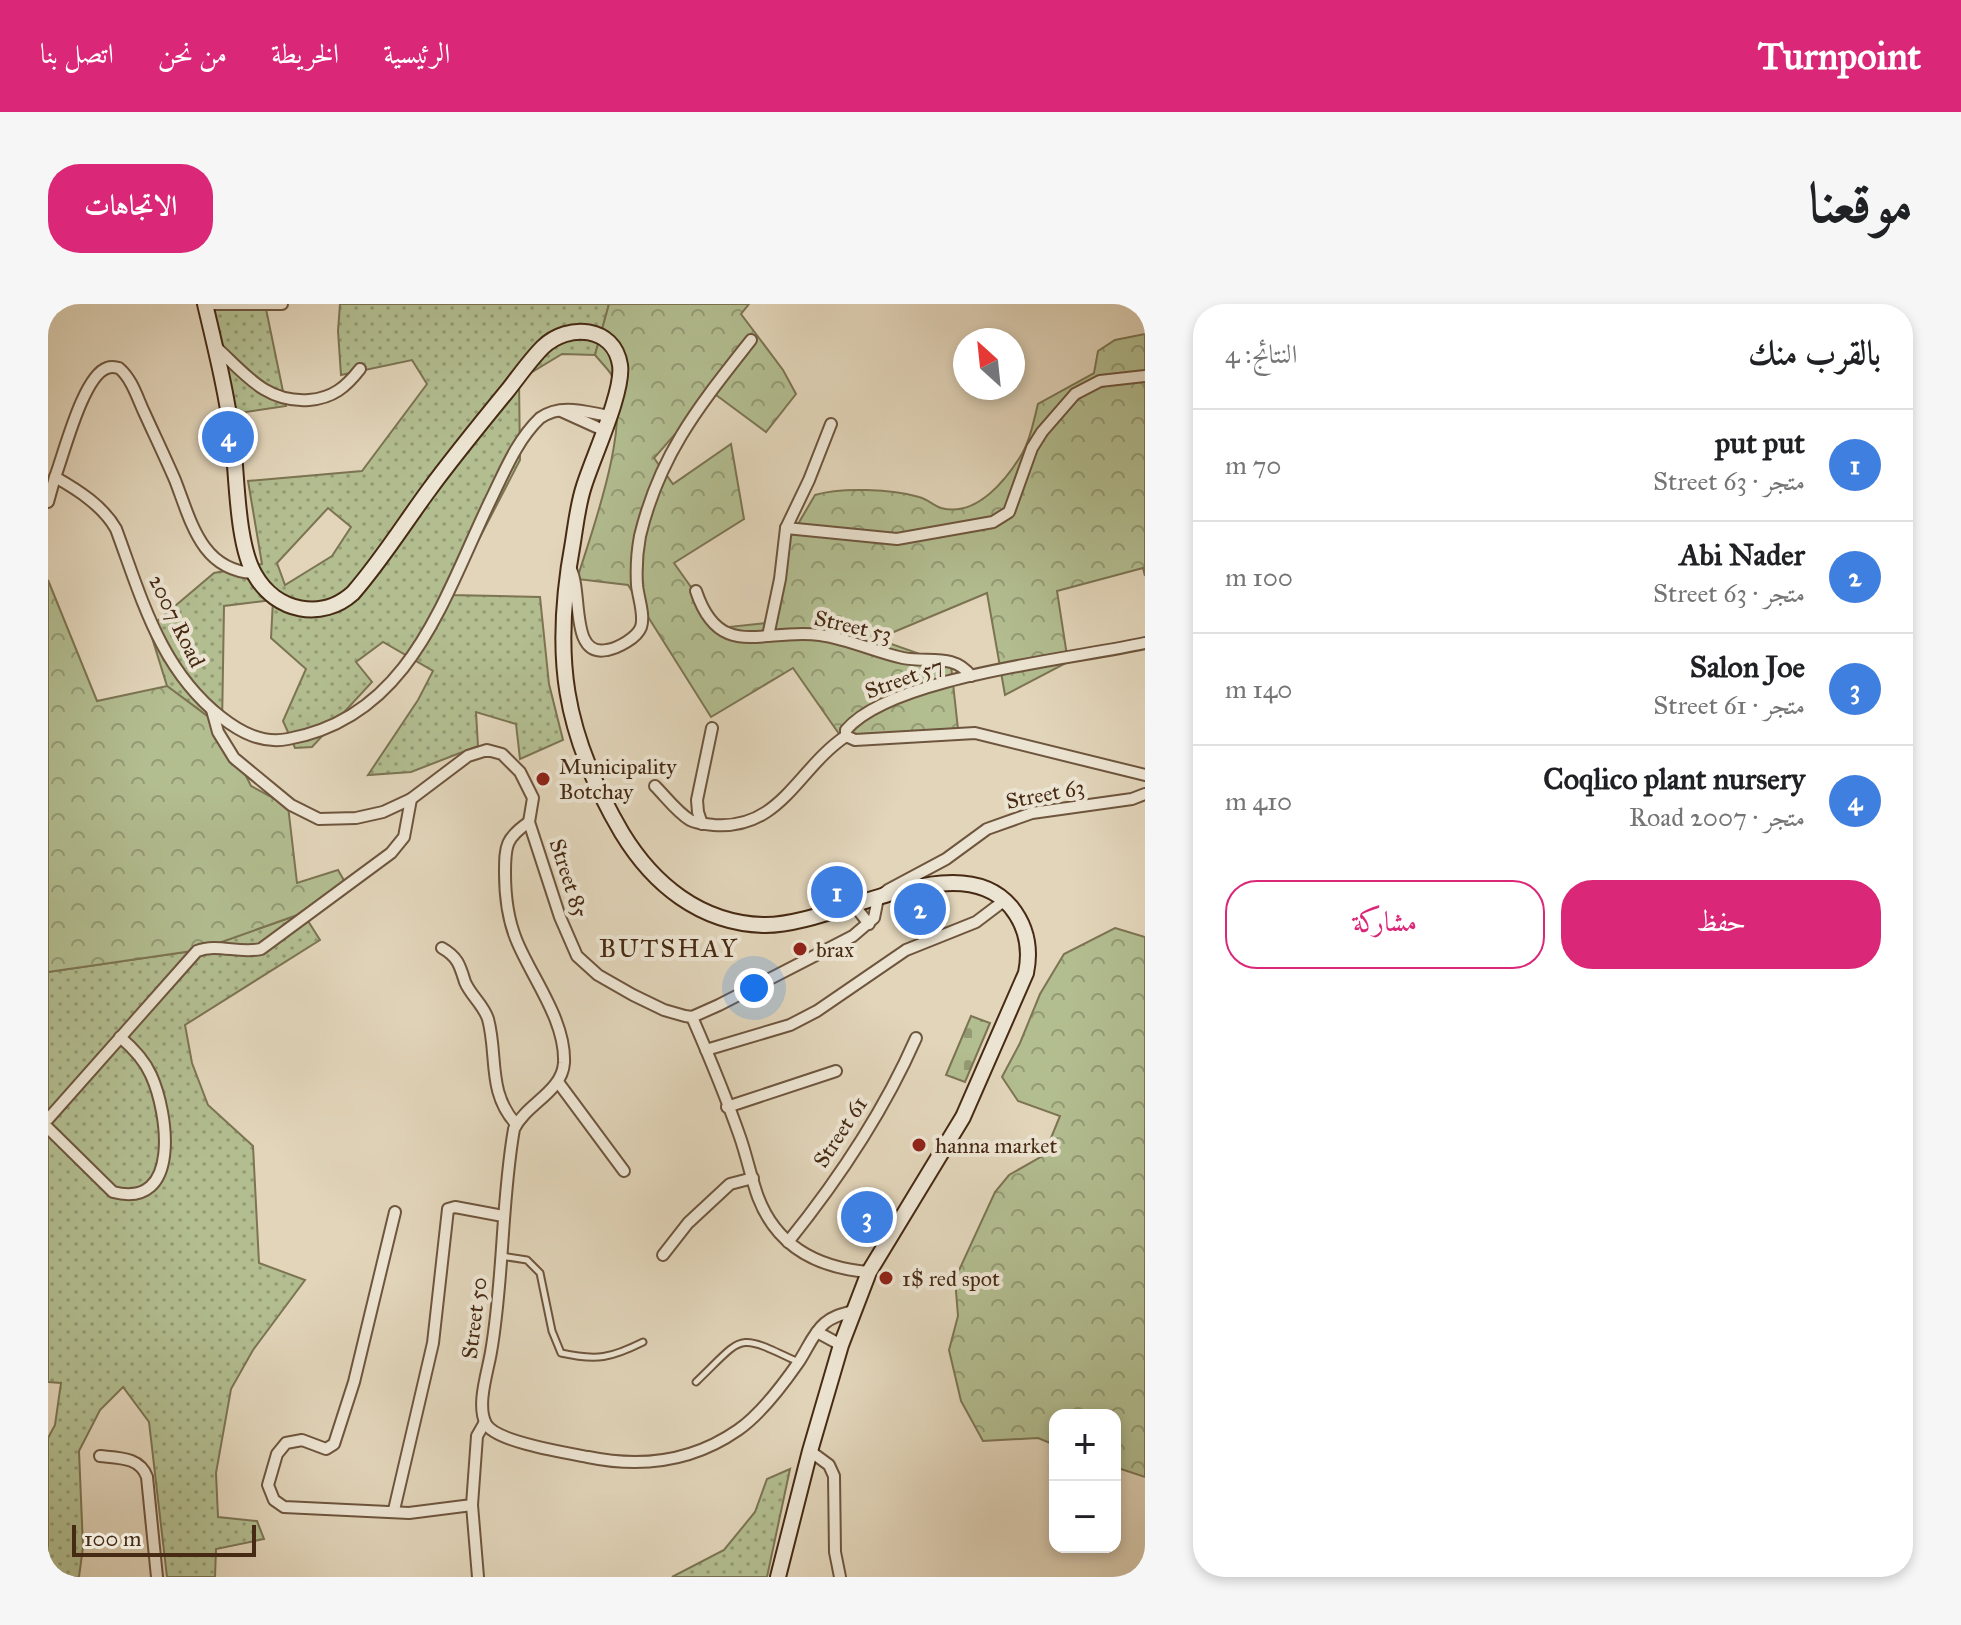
<!DOCTYPE html>
<html lang="ar">
<meta charset="utf-8">
<style>
:root{--surface:#fff;--page:#f6f6f6;--text:#202124;--muted:#757577;--line:#e0e0e0;--accent:#db2777}
body{margin:0;font-family:"IM FELL Great Primer",Amiri,serif;background:var(--page);color:var(--text);direction:rtl}
.controls{position:absolute;right:24px;bottom:24px;display:grid;overflow:hidden;border-radius:16px;box-shadow:0 4px 12px #0003}
.controls button{width:72px;height:72px;display:grid;place-items:center;padding:0;border:0;border-bottom:2px solid var(--line);background:var(--surface);color:var(--text);font:40px sans-serif}
.compass{position:absolute;left:905px;top:24px;width:72px;height:72px;border-radius:50%;background:var(--surface);box-shadow:0 4px 12px #0003;rotate:333deg}
.scale{position:absolute;left:24px;bottom:20px;width:184px;box-sizing:border-box;padding-left:8px;border:4px solid #472a13;border-top:0;font-size:22px;line-height:28px;white-space:nowrap;color:#472a13;-webkit-text-stroke:6px #ece4d2;paint-order:stroke}
.you{position:absolute;left:706px;top:684px;width:28px;height:28px;margin:-20px;border:6px solid #fff;border-radius:50%;background:#1a73e8;box-shadow:0 0 0 12px #1a73e833}
.badge{display:grid;place-items:center;width:52px;height:52px;border-radius:50%;background:var(--accent);color:#fff;font-size:26px;font-weight:700}
.pin{position:absolute;translate:-50% -50%;border:4px solid #fff;box-shadow:0 2px 8px #0006}
.list{margin:0;padding:0;list-style:none}
h2{display:flex;justify-content:space-between;align-items:center;height:104px;margin:0;padding:0 32px;font-size:34px}
h2 small{font-size:26px;font-weight:400;color:var(--muted)}
.list li{display:grid;grid-template-columns:52px 1fr auto;gap:24px;align-items:center;box-sizing:border-box;height:112px;padding:0 32px;border-top:2px solid var(--line)}
.list b{display:block;font-size:30px;white-space:nowrap}
.list p{margin:0;font-size:26px;white-space:nowrap;color:var(--muted)}
.list em{font-size:26px;font-style:normal;color:var(--muted)}
.actions{display:flex;gap:16px;padding:24px 32px}
.actions a{flex:1;padding:18px 0;border:2px solid var(--accent);border-radius:32px;text-align:center;font-size:28px;color:var(--accent)}
.actions .main{background:var(--accent);color:#fff}
.map{position:relative;flex:none;width:1097px;height:1273px;overflow:hidden;direction:ltr;border-radius:32px}
header{display:flex;align-items:center;gap:48px;box-sizing:border-box;height:112px;padding:0 40px;background:var(--accent);color:#fff}
header strong{font-size:38px}
nav{display:flex;gap:44px;margin-inline-start:auto;font-size:28px}
.intro{display:flex;align-items:center;justify-content:space-between;box-sizing:border-box;height:192px;padding:0 48px}
h1{margin:0;font-size:56px}
.button{padding:20px 36px;border-radius:32px;background:var(--accent);color:#fff;font-size:28px;font-weight:700}
main{display:flex;gap:48px;padding:0 48px}
aside{flex:1;background:var(--surface);border-radius:32px;box-shadow:0 4px 12px #0003}
.map>svg:first-child{display:block}
.green{fill:url(#green-dots);stroke:#7c7452;stroke-width:2;fill-rule:evenodd}
.forest{fill:url(#forest-crowns);stroke:#7c7452;stroke-width:2}
.cemetery{fill:url(#cemetery-stones);stroke:#7c7452;stroke-width:2}
.lines{fill:none;stroke-linecap:round;stroke-linejoin:round}
.lane-casing{stroke:#6e553d;stroke-width:9}
.street-casing{stroke:#6e553d;stroke-width:14}
.secondary-casing{stroke:#472a13;stroke-width:18}
.lane{stroke:#ece4d2;stroke-width:5}
.street{stroke:#ece4d2;stroke-width:10}
.secondary{stroke:#ece4d2;stroke-width:14}
.poi-dot{fill:#8f2418;stroke:#ece4d2;stroke-width:3}
.labels{text-anchor:middle;dominant-baseline:central;stroke-width:8;stroke-linejoin:round;paint-order:stroke}
.street-label{font-size:22px;fill:#472a13;stroke:#ece4d2}
.poi-label{font-size:22px;fill:#472a13;stroke:#ece4d2;text-anchor:start}
.quarter-label{font-size:26px;letter-spacing:2px;fill:#472a13;stroke:#ece4d2}
</style>
<header>
<strong>Turnpoint</strong>
<nav><a>الرئيسية</a><a>الخريطة</a><a>من نحن</a><a>اتصل بنا</a></nav>
</header>
<div class="intro"><h1>موقعنا</h1><a class="button">الاتجاهات</a></div>
<main>
<aside>
<h2>بالقرب منك<small>النتائج: 4</small></h2>
<ul class="list">
<li><span class="badge" style="background:#3f7fe0">1</span><div><b>put put</b><p>متجر · Street 63</p></div><em>70 m</em></li>
<li><span class="badge" style="background:#3f7fe0">2</span><div><b>Abi Nader</b><p>متجر · Street 63</p></div><em>100 m</em></li>
<li><span class="badge" style="background:#3f7fe0">3</span><div><b>Salon Joe</b><p>متجر · Street 61</p></div><em>140 m</em></li>
<li><span class="badge" style="background:#3f7fe0">4</span><div><b>Coqlico plant nursery</b><p>متجر · 2007 Road</p></div><em>410 m</em></li>
</ul>
<div class="actions"><a class="main">حفظ</a><a>مشاركة</a></div>
</aside>
<div class="map">
<svg width="1097" height="1273" viewBox="0 0 1097 1273">
<defs>
<pattern id="green-dots" width="8" height="8" patternUnits="userSpaceOnUse" patternTransform="scale(2)"><rect width="8" height="8" fill="#b2bd90"/><path d="M2 2h.1M6 6h.1" fill="none" stroke="#939a74" stroke-width="1.8" stroke-linecap="round"/></pattern>
<pattern id="forest-crowns" width="20" height="18" patternUnits="userSpaceOnUse" patternTransform="scale(2)"><rect width="20" height="18" fill="#b2bd90"/><path d="M2 6a3 3 0 1 1 6 0M12 15a3 3 0 1 1 6 0" fill="none" stroke="#939a74"/></pattern>
<pattern id="cemetery-stones" width="16" height="16" patternUnits="userSpaceOnUse" patternTransform="scale(2)"><rect width="16" height="16" fill="#b2bd90"/><path d="M2 7V4a2 2 0 0 1 4 0v3zM10 15v-3a2 2 0 0 1 4 0v3z" fill="#939a74"/></pattern>
</defs>
<rect width="100%" height="100%" fill="#e2d5ba"/>
<filter id="stains"><feTurbulence type="fractalNoise" baseFrequency=".0025" numOctaves="4"/><feColorMatrix values="0 0 0 0 .2 0 0 0 0 .09 0 0 0 0 .02 0 0 0 .5 -.17"/></filter>
<radialGradient id="worn" r=".72"><stop offset=".6" stop-color="#630" stop-opacity="0"/><stop offset="1" stop-color="#630" stop-opacity=".3"/></radialGradient>
<g class="green">
<path d="M 152,0 L 217,0 L 238,102 L 185,110 Z"/>
<path d="M 292,0 L 561,0 L 547,51 L 514,50 L 471,76 L 472,156 L 402,291 L 492,293 L 501,380 L 515,436 L 472,455 L 468,420 L 428,408 L 430,442 L 363,468 L 320,471 L 370,396 L 385,367 L 335,338 L 308,358 L 324,378 L 264,443 L 247,444 L 235,417 L 258,365 L 223,334 L 225,296 L 176,302 L 174,423 L 119,382 L 101,324 L 166,269 L 214,260 L 200,177 L 314,167 L 379,80 L 364,56 L 293,71 L 290,27 ZM 280,204 L 303,223 L 284,252 L 237,281 L 229,259 Z"/>
<path d="M 255,609 L 272,636 L 137,721 L 144,759 L 160,801 L 205,842 L 211,959 L 257,976 L 205,1046 L 183,1085 L 168,1169 L 170,1213 L 209,1217 L 216,1235 L 168,1245 L 167,1273 L 119,1273 L 101,1118 L 75,1083 L 52,1106 L 31,1147 L 35,1243 L 31,1273 L 0,1273 L 0,1134 L 7,1121 L 13,1079 L 0,1078 L 0,668 L 151,646 Z"/>
<path d="M 742,1165 L 719,1273 L 624,1273 L 676,1246 L 707,1208 L 719,1175 Z"/>
</g>
<g class="forest">
<path d="M 561,0 L 701,0 L 693,10 L 735,66 L 748,90 L 718,128 L 664,88 L 606,154 L 625,180 L 683,140 L 696,215 L 626,259 L 672,324 L 718,319 L 736,244 L 767,191 C 792,183 845,185 871,193 C 879,195 885,201 893,204 C 929,214 960,174 975,148 C 983,134 986,115 990,100 L 1046,69 L 1050,47 L 1067,36 L 1097,30 L 1097,272 L 1095,264 L 1009,287 L 1020,358 L 957,391 L 939,289 L 829,335 L 903,361 L 910,425 L 796,437 L 745,364 L 663,413 L 580,281 L 529,275 C 544,227 585,117 563,70 C 559,64 552,57 547,51 Z"/>
<path d="M 0,276 L 49,397 L 119,382 L 174,423 L 203,482 L 240,502 L 249,579 L 290,566 L 298,580 L 255,609 L 151,646 L 0,668 Z"/>
<path d="M 1067,624 L 1097,633 L 1097,1173 L 1067,1163 L 1067,1111 L 1007,1111 L 1007,1141 L 990,1134 L 935,1137 L 913,1097 L 901,1046 L 910,1012 L 907,975 L 947,888 L 961,871 L 996,851 L 1012,812 L 970,797 L 954,773 L 972,739 L 992,690 L 1016,650 Z"/>
</g>
<path class="cemetery" d="M 923,712 L 942,719 L 917,778 L 898,771 Z"/>
<g class="lines">
<defs>
<g id="lane">
<path d="M 453,952 L 479,956 L 492,969 L 504,1027 L 513,1049 C 549,1057 563,1054 595,1038"/>
<path d="M 648,1078 C 697,1031 687,1028 750,1058"/>
</g>
<g id="street">
<path d="M 165,0 L 234,0"/>
<path d="M 168,43 C 197,70 218,99 261,96 C 285,94 298,83 312,65"/>
<path d="M 513,107 L 555,126"/>
<path d="M 0,198 L 7,173"/>
<path d="M 738,224 L 849,235 L 945,218 L 961,208 L 984,144 L 994,128 L 1027,90 L 1052,77 L 1097,72"/>
<path d="M 521,262 C 536,283 520,354 559,346 C 570,344 589,334 593,323 C 597,311 590,293 589,281 C 588,264 589,248 592,232 C 612,149 652,101 703,36"/>
<path d="M 205,269 C 153,266 143,217 127,176 C 117,153 106,130 96,108 C 89,93 84,75 71,64 C 66,63 64,62 59,64 C 35,72 16,150 7,173 C 30,186 55,202 68,225 C 94,295 112,365 173,413 C 192,428 214,440 240,435 C 364,413 396,291 445,191 C 458,164 470,135 492,114 C 513,99 538,108 561,112"/>
<path d="M 648,287 C 672,359 717,323 772,331 C 801,335 827,348 855,354 C 881,359 906,349 923,372"/>
<path d="M 720,332 L 732,275 L 738,224 L 761,176 L 783,120"/>
<path d="M 1097,339 C 1026,355 844,372 798,426 L 798,432 L 807,436 L 927,429 L 1097,471"/>
<path d="M 164,406 L 170,428 L 186,454 L 243,501 L 271,515 L 308,514 L 335,508 L 363,495 L 420,452 L 439,446 L 454,450 L 472,468 L 485,494 L 481,518 L 512,613 L 529,652 L 550,671 L 585,691 L 616,706 L 637,712 L 644,713 L 671,701 L 805,632 L 826,614 L 830,594 L 840,586 L 898,555 L 939,525 L 984,509 L 1084,495 L 1097,490"/>
<path d="M 607,482 C 618,493 629,508 642,516 C 650,520 658,520 666,521 C 733,526 749,465 798,432"/>
<path d="M 481,518 C 458,534 457,541 457,569 C 457,590 460,615 468,635 C 483,673 518,716 516,759 C 514,788 478,800 466,825 C 453,899 456,974 443,1048 C 440,1067 428,1101 438,1120 C 448,1138 519,1149 540,1153 C 593,1164 644,1158 690,1126 C 713,1110 734,1082 750,1059 C 759,1046 765,1029 777,1019 C 785,1012 795,1010 805,1007"/>
<path d="M 654,520 L 650,508 L 649,496 L 664,424"/>
<path d="M 806,601 L 821,620"/>
<path d="M 394,644 C 410,653 412,662 417,678 C 423,692 435,700 440,715 C 450,752 439,788 468,820"/>
<path d="M 644,713 C 661,752 678,793 692,833 C 699,853 703,874 710,893 C 729,943 770,964 821,968"/>
<path d="M 658,746 L 742,721 L 769,707 L 858,646 L 928,618 L 957,596"/>
<path d="M 510,778 L 576,867"/>
<path d="M 679,803 L 788,767"/>
<path d="M 0,815 L 149,647 C 169,639 191,650 213,645 L 343,549 L 356,533 L 363,495"/>
<path d="M 0,824 L 65,888 C 134,906 120,808 103,771 C 96,755 85,744 72,733"/>
<path d="M 347,908 L 306,1078 L 286,1140 L 278,1145 L 254,1136 L 238,1139 L 229,1150 L 220,1181 L 226,1196 L 236,1203 L 361,1209 L 424,1201 L 429,1132 L 437,1118"/>
<path d="M 740,938 C 790,876 836,807 868,734"/>
<path d="M 615,951 L 640,919 L 682,880 L 705,874"/>
<path d="M 769,1028 L 793,1041"/>
<path d="M 762,1147 L 781,1161 L 786,1172 L 787,1248 L 792,1273"/>
<path d="M 52,1152 C 71,1154 92,1153 99,1173 L 109,1273"/>
<path d="M 424,1201 L 430,1273"/>
<path d="M 346,1206 L 385,1039 L 400,905 L 407,903 L 455,912"/>
</g>
<path id="secondary" d="M 157,0 C 168,46 179,91 185,138 C 189,174 189,241 207,271 C 228,308 274,317 305,289 C 333,257 356,220 381,186 C 406,152 433,119 460,86 C 471,72 482,56 495,43 C 520,19 566,22 572,61 C 576,87 545,153 536,182 C 530,200 528,219 525,238 C 504,351 515,429 574,529 C 605,580 652,619 715,621 C 785,623 910,539 963,603 C 979,623 983,645 978,669 L 915,813 L 821,968 L 793,1041 L 762,1147 L 730,1273"/>
</defs>
<use href="#lane" class="lane-casing"/>
<use href="#street" class="street-casing"/>
<use href="#secondary" class="secondary-casing"/>
<use href="#lane" class="lane"/>
<use href="#street" class="street"/>
<use href="#secondary" class="secondary"/>
</g>
<g class="poi-dot">
<circle cx="495" cy="475" r="8"/>
<circle cx="752" cy="645" r="8"/>
<circle cx="871" cy="841" r="8"/>
<circle cx="838" cy="974" r="8"/>
</g>
<g class="labels">
<g class="street-label">
<text transform="translate(129 317) rotate(64)">2007 Road</text>
<text transform="translate(805 322) rotate(13)">Street 53</text>
<text transform="translate(856 374) rotate(-20)">Street 57</text>
<text transform="translate(997 490) rotate(-11)">Street 63</text>
<text transform="translate(521 574) rotate(72)">Street 85</text>
<text transform="translate(792 828) rotate(-57)">Street 61</text>
<text transform="translate(426 1014) rotate(-83)">Street 50</text>
</g>
<g class="poi-label">
<text x="511" y="462">Municipality<tspan x="511" dy="25">Botchay</tspan></text>
<text x="768" y="645">brax</text>
<text x="887" y="841">hanna market</text>
<text x="854" y="974">1$ red spot</text>
</g>
<g class="quarter-label">
<text x="621" y="644">BUTSHAY</text>
</g>
</g>
<rect width="100%" height="100%" filter="url(#stains)"/>
<rect width="100%" height="100%" fill="url(#worn)"/>
</svg>
<div class="controls">
<button>+</button>
<button>−</button>
</div>
<svg class="compass" viewBox="-18 -18 36 36"><path d="M0-13l5 13h-10z" fill="#e53935"/><path d="M0 13l5-13h-10z" fill="#757577"/></svg>
<div class="scale">100 m</div>
<div class="you"></div>
<div class="pin badge" style="left:789px;top:588px;background:#3f7fe0">1</div>
<div class="pin badge" style="left:872px;top:605px;background:#3f7fe0">2</div>
<div class="pin badge" style="left:819px;top:913px;background:#3f7fe0">3</div>
<div class="pin badge" style="left:180px;top:133px;background:#3f7fe0">4</div>
</div>
</main>
